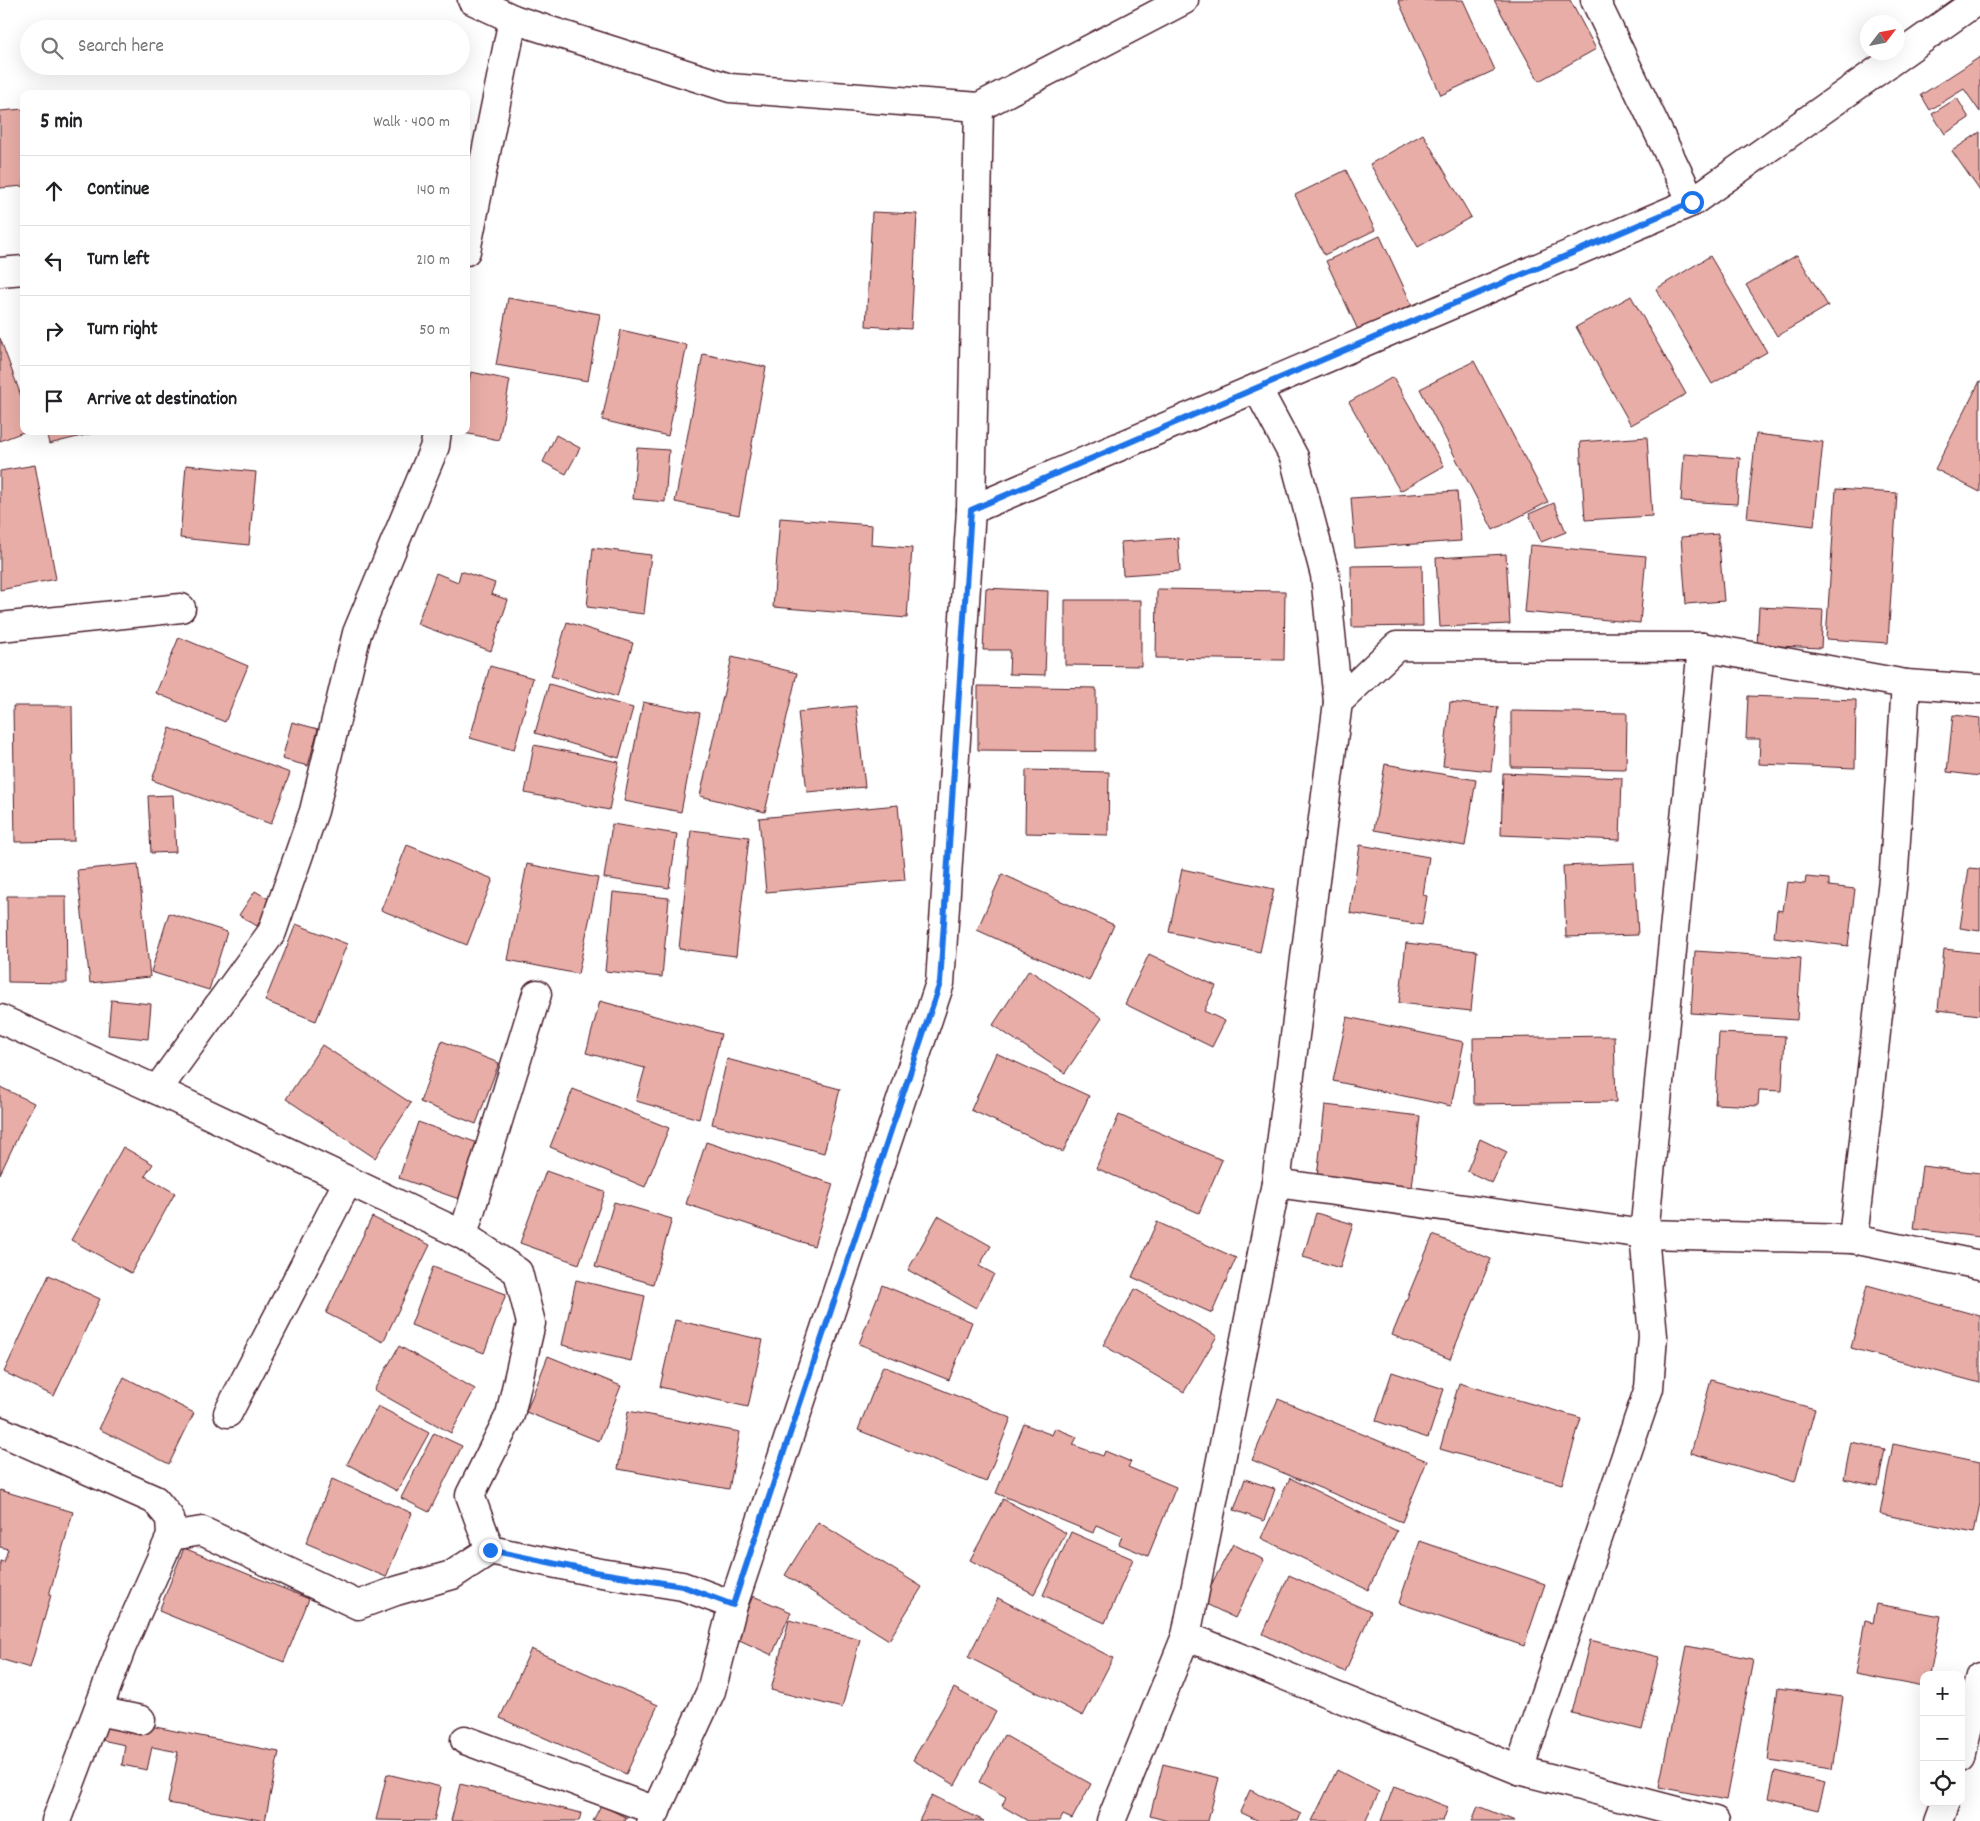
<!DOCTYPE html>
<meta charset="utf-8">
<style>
:root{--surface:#fff;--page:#f6f6f6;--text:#202124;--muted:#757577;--line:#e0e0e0}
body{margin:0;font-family:Dekko,sans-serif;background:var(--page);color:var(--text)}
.controls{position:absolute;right:15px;bottom:15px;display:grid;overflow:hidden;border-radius:10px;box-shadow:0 5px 20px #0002}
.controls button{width:45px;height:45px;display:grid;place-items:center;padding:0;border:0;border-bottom:1px solid var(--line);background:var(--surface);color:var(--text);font:25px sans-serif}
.compass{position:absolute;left:1860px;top:15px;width:45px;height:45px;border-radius:50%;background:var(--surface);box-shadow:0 5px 20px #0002;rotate:58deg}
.stop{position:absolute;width:15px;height:15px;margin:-11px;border:4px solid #1a73e8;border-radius:50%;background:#fff}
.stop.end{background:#1a73e8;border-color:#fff;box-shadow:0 1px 5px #0008}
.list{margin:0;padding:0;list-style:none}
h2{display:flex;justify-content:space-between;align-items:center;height:65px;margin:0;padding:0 20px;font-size:21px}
h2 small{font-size:16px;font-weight:400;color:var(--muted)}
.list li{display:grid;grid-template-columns:32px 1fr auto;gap:15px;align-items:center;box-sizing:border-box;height:70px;padding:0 20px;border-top:1px solid var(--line)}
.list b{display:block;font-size:19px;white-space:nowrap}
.list em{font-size:16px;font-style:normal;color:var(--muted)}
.icon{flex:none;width:28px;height:28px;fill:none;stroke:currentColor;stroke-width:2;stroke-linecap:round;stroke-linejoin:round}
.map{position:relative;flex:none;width:1980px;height:1821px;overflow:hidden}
.search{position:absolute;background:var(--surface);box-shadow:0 5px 20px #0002;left:20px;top:20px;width:450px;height:55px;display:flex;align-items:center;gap:12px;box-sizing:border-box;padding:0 18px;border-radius:28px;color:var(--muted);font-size:19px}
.panel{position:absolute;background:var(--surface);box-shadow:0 5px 20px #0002;left:20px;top:90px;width:450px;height:345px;border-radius:10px}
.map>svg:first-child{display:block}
.building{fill:#e8ada7;stroke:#4a1f2b}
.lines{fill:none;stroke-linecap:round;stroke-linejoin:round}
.street-casing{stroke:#4a1f2b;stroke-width:31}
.street{stroke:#fff;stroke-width:28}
.route{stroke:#1a73e8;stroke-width:6}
</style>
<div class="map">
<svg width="1980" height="1821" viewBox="0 0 1980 1821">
<rect width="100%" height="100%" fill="#fff"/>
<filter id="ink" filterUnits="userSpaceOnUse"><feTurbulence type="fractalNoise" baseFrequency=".02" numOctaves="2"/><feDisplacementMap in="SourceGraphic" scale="10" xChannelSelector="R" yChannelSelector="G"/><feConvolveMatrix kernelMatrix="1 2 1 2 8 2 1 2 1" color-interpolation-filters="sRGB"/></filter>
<g filter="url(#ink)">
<g class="building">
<path d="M 1398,0 L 1463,0 L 1495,70 L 1441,95 Z"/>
<path d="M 1494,0 L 1570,0 L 1596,49 L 1539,81 Z"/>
<path d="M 1980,57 L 1980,112 L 1964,89 L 1930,110 L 1921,95 Z"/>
<path d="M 1957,98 L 1969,118 L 1945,134 L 1932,114 Z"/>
<path d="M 24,109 L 24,186 L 0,188 L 0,111 Z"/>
<path d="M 1980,132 L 1980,191 L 1952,151 Z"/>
<path d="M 1423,134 L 1471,217 L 1418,247 L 1370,164 Z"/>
<path d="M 1346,170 L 1375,230 L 1324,255 L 1295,195 Z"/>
<path d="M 872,212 L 917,214 L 911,329 L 866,326 Z"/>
<path d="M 1380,236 L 1412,305 L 1358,330 L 1326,261 Z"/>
<path d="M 1797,255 L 1828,306 L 1777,336 L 1746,285 Z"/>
<path d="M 1710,256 L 1767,352 L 1712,384 L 1656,289 Z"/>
<path d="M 1631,296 L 1686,394 L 1631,425 L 1576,327 Z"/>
<path d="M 508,298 L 600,314 L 588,381 L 496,365 Z"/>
<path d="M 621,330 L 687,345 L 668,436 L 602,420 Z"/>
<path d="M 0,338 L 24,404 L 24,431 L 26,431 L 0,441 Z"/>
<path d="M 703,354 L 766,367 L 739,515 L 675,502 Z"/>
<path d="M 1474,361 L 1548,502 L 1493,530 L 1420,389 Z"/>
<path d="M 471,372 L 510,380 L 499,440 L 459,432 L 466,431 L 466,396 Z"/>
<path d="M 1393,377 L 1444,466 L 1400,491 L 1349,402 Z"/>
<path d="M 1980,381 L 1980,492 L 1935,469 Z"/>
<path d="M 46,431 L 102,431 L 49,444 Z"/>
<path d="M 1756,434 L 1823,442 L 1814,526 L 1747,518 Z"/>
<path d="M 556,435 L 580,448 L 566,474 L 543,462 Z"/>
<path d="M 1647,437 L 1652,516 L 1585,520 L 1580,442 Z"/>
<path d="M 637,448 L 669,450 L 665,502 L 633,499 Z"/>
<path d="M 1684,454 L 1740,458 L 1737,504 L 1681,501 Z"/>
<path d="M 35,465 L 56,579 L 0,590 L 0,471 Z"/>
<path d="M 186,465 L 256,472 L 249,545 L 180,538 Z"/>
<path d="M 1836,489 L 1897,493 L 1888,643 L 1826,639 Z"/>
<path d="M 1457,491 L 1461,541 L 1355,548 L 1351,498 Z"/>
<path d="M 1554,503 L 1566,532 L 1541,542 L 1529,514 Z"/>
<path d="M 780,518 L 872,525 L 871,545 L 912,548 L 907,618 L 773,607 Z"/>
<path d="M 1718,534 L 1724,601 L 1686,604 L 1681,537 Z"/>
<path d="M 1178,538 L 1180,571 L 1123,575 L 1121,542 Z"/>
<path d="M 1530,545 L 1646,556 L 1640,623 L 1524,612 Z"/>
<path d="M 593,548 L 651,555 L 644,614 L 587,607 Z"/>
<path d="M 1506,554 L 1510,624 L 1440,627 L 1436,558 Z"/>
<path d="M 1422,565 L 1423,626 L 1352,627 L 1351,566 Z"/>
<path d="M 461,571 L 495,583 L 491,594 L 508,600 L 491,651 L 417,624 L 436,573 L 458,582 Z"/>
<path d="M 986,588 L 1048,591 L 1045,675 L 1009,674 L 1010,650 L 983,650 Z"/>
<path d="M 1157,589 L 1285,591 L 1284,660 L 1156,658 Z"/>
<path d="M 1065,600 L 1141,600 L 1141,666 L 1065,665 Z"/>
<path d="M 1759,607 L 1823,610 L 1821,648 L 1757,645 Z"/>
<path d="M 567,622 L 633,643 L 617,697 L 551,676 Z"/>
<path d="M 179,637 L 248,666 L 225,722 L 156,693 Z"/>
<path d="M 732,657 L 797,673 L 765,812 L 700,796 Z"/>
<path d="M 490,666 L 533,678 L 514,750 L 470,738 Z"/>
<path d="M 549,684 L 633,708 L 619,758 L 535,733 Z"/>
<path d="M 978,686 L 1096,688 L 1096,751 L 978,750 Z"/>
<path d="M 1748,696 L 1856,700 L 1855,768 L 1759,764 L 1760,739 L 1746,739 Z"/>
<path d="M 643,702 L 700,713 L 681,812 L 624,801 Z"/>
<path d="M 1450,702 L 1498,707 L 1491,771 L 1443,766 Z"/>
<path d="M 13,706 L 72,706 L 74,841 L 15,842 Z"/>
<path d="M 856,706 L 865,787 L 807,792 L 798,712 Z"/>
<path d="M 1511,711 L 1627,713 L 1626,769 L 1511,767 Z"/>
<path d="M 1953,715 L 1980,718 L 1980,776 L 1947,772 Z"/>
<path d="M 292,722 L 318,729 L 308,766 L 282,759 Z"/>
<path d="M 170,728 L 290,773 L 271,824 L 152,780 Z"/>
<path d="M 534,745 L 619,762 L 609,810 L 525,793 Z"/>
<path d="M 1385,764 L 1476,780 L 1465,846 L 1374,830 Z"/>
<path d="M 1026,770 L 1109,772 L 1108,835 L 1025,833 Z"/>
<path d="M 1503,773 L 1622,778 L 1620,840 L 1501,835 Z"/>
<path d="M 173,795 L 176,852 L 151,853 L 148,796 Z"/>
<path d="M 898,805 L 905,880 L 766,892 L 759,818 Z"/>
<path d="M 612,824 L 677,834 L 669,888 L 604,878 Z"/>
<path d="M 691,830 L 749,837 L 736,956 L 679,949 Z"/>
<path d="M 407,845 L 493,879 L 467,945 L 381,910 Z"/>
<path d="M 1360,845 L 1429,857 L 1423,895 L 1427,896 L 1422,925 L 1350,913 Z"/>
<path d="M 1634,863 L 1638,935 L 1566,937 L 1563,866 Z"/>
<path d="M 138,864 L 150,977 L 90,983 L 77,870 Z"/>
<path d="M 527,864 L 598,878 L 578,974 L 508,960 Z"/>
<path d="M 1969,868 L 1980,869 L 1980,931 L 1960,928 Z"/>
<path d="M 1182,869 L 1274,889 L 1260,952 L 1169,932 Z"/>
<path d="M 1002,874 L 1114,925 L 1089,981 L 977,930 Z"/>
<path d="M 1806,877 L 1829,879 L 1829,886 L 1855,889 L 1848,946 L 1774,937 L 1777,910 L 1783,911 L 1787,882 L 1805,884 Z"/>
<path d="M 255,891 L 272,901 L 257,926 L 239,915 Z"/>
<path d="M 613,892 L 669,898 L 662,977 L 605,971 Z"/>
<path d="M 7,896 L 66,896 L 67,983 L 8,982 Z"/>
<path d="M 169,913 L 227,932 L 209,990 L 151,972 Z"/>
<path d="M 296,924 L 347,944 L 316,1021 L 265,1001 Z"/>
<path d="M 1406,943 L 1477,951 L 1471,1011 L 1399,1003 Z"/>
<path d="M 1944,949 L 1980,953 L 1980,1015 L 1938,1010 Z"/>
<path d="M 1695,951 L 1801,958 L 1797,1020 L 1691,1013 Z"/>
<path d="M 1149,954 L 1216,986 L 1204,1011 L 1225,1021 L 1212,1047 L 1125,1004 Z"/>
<path d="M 1029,970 L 1102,1018 L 1065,1073 L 993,1025 Z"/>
<path d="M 111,1000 L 151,1004 L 148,1039 L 108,1035 Z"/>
<path d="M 600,1001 L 721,1034 L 699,1119 L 636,1101 L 645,1068 L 586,1053 Z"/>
<path d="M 1347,1017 L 1464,1042 L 1451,1106 L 1333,1081 Z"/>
<path d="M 1719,1033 L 1785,1036 L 1782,1091 L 1759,1090 L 1758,1106 L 1715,1104 Z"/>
<path d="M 1614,1036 L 1616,1102 L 1474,1104 L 1473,1038 Z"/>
<path d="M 442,1041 L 499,1063 L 476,1124 L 420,1102 Z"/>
<path d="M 322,1045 L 411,1103 L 375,1158 L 286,1099 Z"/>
<path d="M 996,1053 L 1089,1096 L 1063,1152 L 971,1110 Z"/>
<path d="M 727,1059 L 840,1089 L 824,1153 L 712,1124 Z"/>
<path d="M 0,1087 L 34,1103 L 0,1174 Z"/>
<path d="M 573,1089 L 669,1128 L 645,1187 L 550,1147 Z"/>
<path d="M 1325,1105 L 1420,1116 L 1412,1188 L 1317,1177 Z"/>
<path d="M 1119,1115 L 1222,1160 L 1199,1213 L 1096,1168 Z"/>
<path d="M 418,1122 L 478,1143 L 459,1199 L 399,1178 Z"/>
<path d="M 1480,1139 L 1507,1152 L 1492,1183 L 1467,1171 Z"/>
<path d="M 706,1142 L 833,1184 L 814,1246 L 686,1204 Z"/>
<path d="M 123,1147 L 153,1164 L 145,1176 L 175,1193 L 131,1273 L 71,1240 Z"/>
<path d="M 1922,1166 L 1980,1173 L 1980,1237 L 1914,1229 Z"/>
<path d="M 546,1171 L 605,1192 L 579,1264 L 520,1243 Z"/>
<path d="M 614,1202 L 672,1219 L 653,1284 L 595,1267 Z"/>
<path d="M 1316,1213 L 1353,1224 L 1340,1268 L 1303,1257 Z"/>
<path d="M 938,1216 L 991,1246 L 979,1266 L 994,1274 L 976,1308 L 908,1270 Z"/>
<path d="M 372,1217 L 430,1245 L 383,1342 L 326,1313 Z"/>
<path d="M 1157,1222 L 1236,1258 L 1212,1313 L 1132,1277 Z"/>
<path d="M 1433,1235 L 1491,1259 L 1450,1359 L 1392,1335 Z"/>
<path d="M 433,1267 L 506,1294 L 484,1353 L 411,1325 Z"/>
<path d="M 49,1275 L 100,1299 L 54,1396 L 4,1372 Z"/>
<path d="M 576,1280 L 645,1296 L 631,1361 L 562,1345 Z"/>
<path d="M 882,1285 L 972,1322 L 949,1380 L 859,1344 Z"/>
<path d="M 1867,1285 L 1980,1316 L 1980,1383 L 1851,1348 Z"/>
<path d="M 1135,1289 L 1217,1336 L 1184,1392 L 1103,1345 Z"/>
<path d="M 675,1320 L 763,1340 L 748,1407 L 660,1387 Z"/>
<path d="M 399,1346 L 475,1389 L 451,1433 L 374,1390 Z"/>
<path d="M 548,1356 L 621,1386 L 599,1441 L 526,1412 Z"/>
<path d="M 883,1366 L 1011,1418 L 986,1482 L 858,1430 Z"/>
<path d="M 1392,1372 L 1444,1389 L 1428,1438 L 1376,1421 Z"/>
<path d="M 124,1377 L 194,1413 L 169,1464 L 99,1429 Z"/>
<path d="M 1711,1380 L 1815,1409 L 1795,1482 L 1691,1453 Z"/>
<path d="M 1459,1383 L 1581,1418 L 1562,1484 L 1440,1449 Z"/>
<path d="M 1278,1399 L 1427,1461 L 1402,1522 L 1252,1460 Z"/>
<path d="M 378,1406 L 429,1433 L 397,1491 L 347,1464 Z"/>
<path d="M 628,1411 L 740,1432 L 729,1489 L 618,1469 Z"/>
<path d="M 1024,1424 L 1052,1435 L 1055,1428 L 1077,1437 L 1073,1445 L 1103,1456 L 1105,1451 L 1131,1462 L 1128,1467 L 1176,1487 L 1148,1556 L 1119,1544 L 1122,1536 L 1096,1525 L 1093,1533 L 996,1493 Z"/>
<path d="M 434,1433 L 462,1446 L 429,1512 L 401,1498 Z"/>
<path d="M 1851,1442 L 1885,1449 L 1878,1486 L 1844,1479 Z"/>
<path d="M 1893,1444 L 1980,1462 L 1980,1503 L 1974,1533 L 1880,1514 Z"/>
<path d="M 1290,1478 L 1397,1531 L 1368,1590 L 1261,1538 Z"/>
<path d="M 332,1479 L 412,1513 L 386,1577 L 306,1543 Z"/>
<path d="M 1245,1479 L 1275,1489 L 1264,1521 L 1234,1510 Z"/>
<path d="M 0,1490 L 73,1512 L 49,1595 L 51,1595 L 30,1668 L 0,1659 L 0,1561 L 4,1562 L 8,1549 L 0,1547 Z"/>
<path d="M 1003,1499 L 1066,1533 L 1034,1594 L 970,1560 Z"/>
<path d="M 818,1522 L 922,1587 L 889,1640 L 785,1575 Z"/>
<path d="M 1071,1532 L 1133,1559 L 1105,1623 L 1043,1595 Z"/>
<path d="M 1420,1541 L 1545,1584 L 1524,1646 L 1399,1603 Z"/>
<path d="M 1233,1544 L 1264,1560 L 1235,1618 L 1202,1602 Z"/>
<path d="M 184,1548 L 309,1599 L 284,1662 L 159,1611 Z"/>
<path d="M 1289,1575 L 1371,1612 L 1345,1672 L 1263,1634 Z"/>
<path d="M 753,1596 L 791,1612 L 772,1655 L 735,1638 Z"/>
<path d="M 998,1598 L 1113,1658 L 1083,1716 L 968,1657 Z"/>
<path d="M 1877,1604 L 1941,1616 L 1930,1675 L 1924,1675 L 1924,1687 L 1855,1674 L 1865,1621 L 1873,1623 Z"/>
<path d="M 789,1620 L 860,1639 L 842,1708 L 771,1690 Z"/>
<path d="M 1590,1640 L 1659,1657 L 1642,1730 L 1572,1713 Z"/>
<path d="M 1687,1646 L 1753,1659 L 1726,1800 L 1659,1787 Z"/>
<path d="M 531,1649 L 658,1705 L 626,1774 L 500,1718 Z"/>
<path d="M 954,1688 L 996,1712 L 955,1785 L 913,1760 Z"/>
<path d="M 1778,1688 L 1843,1697 L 1832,1769 L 1768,1760 Z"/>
<path d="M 106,1717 L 279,1752 L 265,1821 L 168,1803 L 178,1752 L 152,1747 L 147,1770 L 122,1765 L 125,1745 L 102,1740 Z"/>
<path d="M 1004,1735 L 1091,1784 L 1072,1819 L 1063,1815 L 1060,1821 L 1028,1821 L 1002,1806 L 1006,1797 L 979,1782 Z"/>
<path d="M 1163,1764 L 1219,1778 L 1208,1821 L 1168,1821 L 1150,1816 Z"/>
<path d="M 1337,1770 L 1379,1792 L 1365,1821 L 1312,1821 Z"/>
<path d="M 1775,1771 L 1825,1783 L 1818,1810 L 1769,1798 Z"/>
<path d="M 387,1774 L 441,1787 L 434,1821 L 376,1820 Z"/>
<path d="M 460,1784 L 581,1813 L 579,1821 L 451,1821 Z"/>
<path d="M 1394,1786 L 1448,1807 L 1443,1821 L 1381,1821 Z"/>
<path d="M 1250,1790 L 1301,1814 L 1298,1821 L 1259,1821 L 1240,1812 Z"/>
<path d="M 932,1795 L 984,1821 L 919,1821 Z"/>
<path d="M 601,1805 L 627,1818 L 625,1821 L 593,1821 Z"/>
<path d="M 1478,1806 L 1515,1821 L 1472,1821 Z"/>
</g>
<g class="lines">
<defs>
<g id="street">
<path d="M 472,0 L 513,19 L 730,88 L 979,107 L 1184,0"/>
<path d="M 1595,0 L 1692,202"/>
<path d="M 466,251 L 513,19"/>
<path d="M 0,272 L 24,270"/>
<path d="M 1257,388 L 1294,457 L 1325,575 L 1338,702"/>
<path d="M 971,510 L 1692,202 L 1978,0"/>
<path d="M 0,627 L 181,608"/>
<path d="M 0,1019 L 157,1090 L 463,1235 L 518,1272 L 531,1323 L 510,1415 L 470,1495 L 490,1550 L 595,1572 L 682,1586 L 733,1605"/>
<path d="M 157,1090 L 272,932 L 314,811 L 357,633 L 435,446 L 437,431"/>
<path d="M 1276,1183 L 1644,1234 L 1853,1239 L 1980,1265"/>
<path d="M 463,1235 L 537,994"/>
<path d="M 1853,1239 L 1894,870 L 1906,684"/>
<path d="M 228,1413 L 348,1181"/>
<path d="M 0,1431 L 155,1500 L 170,1518 L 171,1536 L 122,1646 L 56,1821"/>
<path d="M 171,1536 L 202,1531 L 358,1605 L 396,1591 L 452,1575 L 490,1550"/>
<path d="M 1186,1636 L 1519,1770 L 1715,1821"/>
<path d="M 98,1711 L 141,1720"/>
<path d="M 465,1740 L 656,1811"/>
<path d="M 1961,1757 L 1980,1676"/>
<path d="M 1519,1770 L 1649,1388 L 1653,1336 L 1644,1234 L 1702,647"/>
<path d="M 651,1821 L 711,1691 L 733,1605 L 940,983 L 971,510 L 979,107"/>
<path d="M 1111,1821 L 1186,1636 L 1276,1183 L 1338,702 L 1397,646 L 1702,647 L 1906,684 L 1980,689"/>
<path d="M 1939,1821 L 1946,1802"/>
</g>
</defs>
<use href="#street" class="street-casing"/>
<use href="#street" class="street"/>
</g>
</g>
<g class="lines" filter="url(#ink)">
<path class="route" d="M 490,1550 L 595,1572 L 682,1586 L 733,1605 L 940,983 L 971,510 L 1692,202"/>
</g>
</svg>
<div class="controls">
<button>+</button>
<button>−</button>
<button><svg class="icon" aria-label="locate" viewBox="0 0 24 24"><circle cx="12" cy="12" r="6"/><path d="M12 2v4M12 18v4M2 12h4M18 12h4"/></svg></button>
</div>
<svg class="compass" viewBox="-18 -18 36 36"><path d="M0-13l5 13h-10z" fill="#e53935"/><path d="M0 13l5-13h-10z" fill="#757577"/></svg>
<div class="stop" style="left:1692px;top:202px"></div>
<div class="stop end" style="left:490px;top:1550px"></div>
<div class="search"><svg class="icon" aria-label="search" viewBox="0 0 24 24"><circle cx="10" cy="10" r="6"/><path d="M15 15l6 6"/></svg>Search here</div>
<section class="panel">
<h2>5 min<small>Walk · 400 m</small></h2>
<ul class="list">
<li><svg class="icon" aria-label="ahead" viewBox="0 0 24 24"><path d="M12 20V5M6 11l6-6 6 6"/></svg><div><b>Continue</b></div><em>140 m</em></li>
<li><svg class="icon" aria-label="left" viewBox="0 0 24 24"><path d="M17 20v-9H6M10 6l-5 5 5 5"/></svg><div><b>Turn left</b></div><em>210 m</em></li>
<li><svg class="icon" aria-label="right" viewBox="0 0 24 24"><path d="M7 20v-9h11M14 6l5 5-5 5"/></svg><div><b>Turn right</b></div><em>50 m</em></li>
<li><svg class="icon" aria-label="arrive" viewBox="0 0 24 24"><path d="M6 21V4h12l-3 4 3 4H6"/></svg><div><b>Arrive at destination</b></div></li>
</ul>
</section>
</div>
